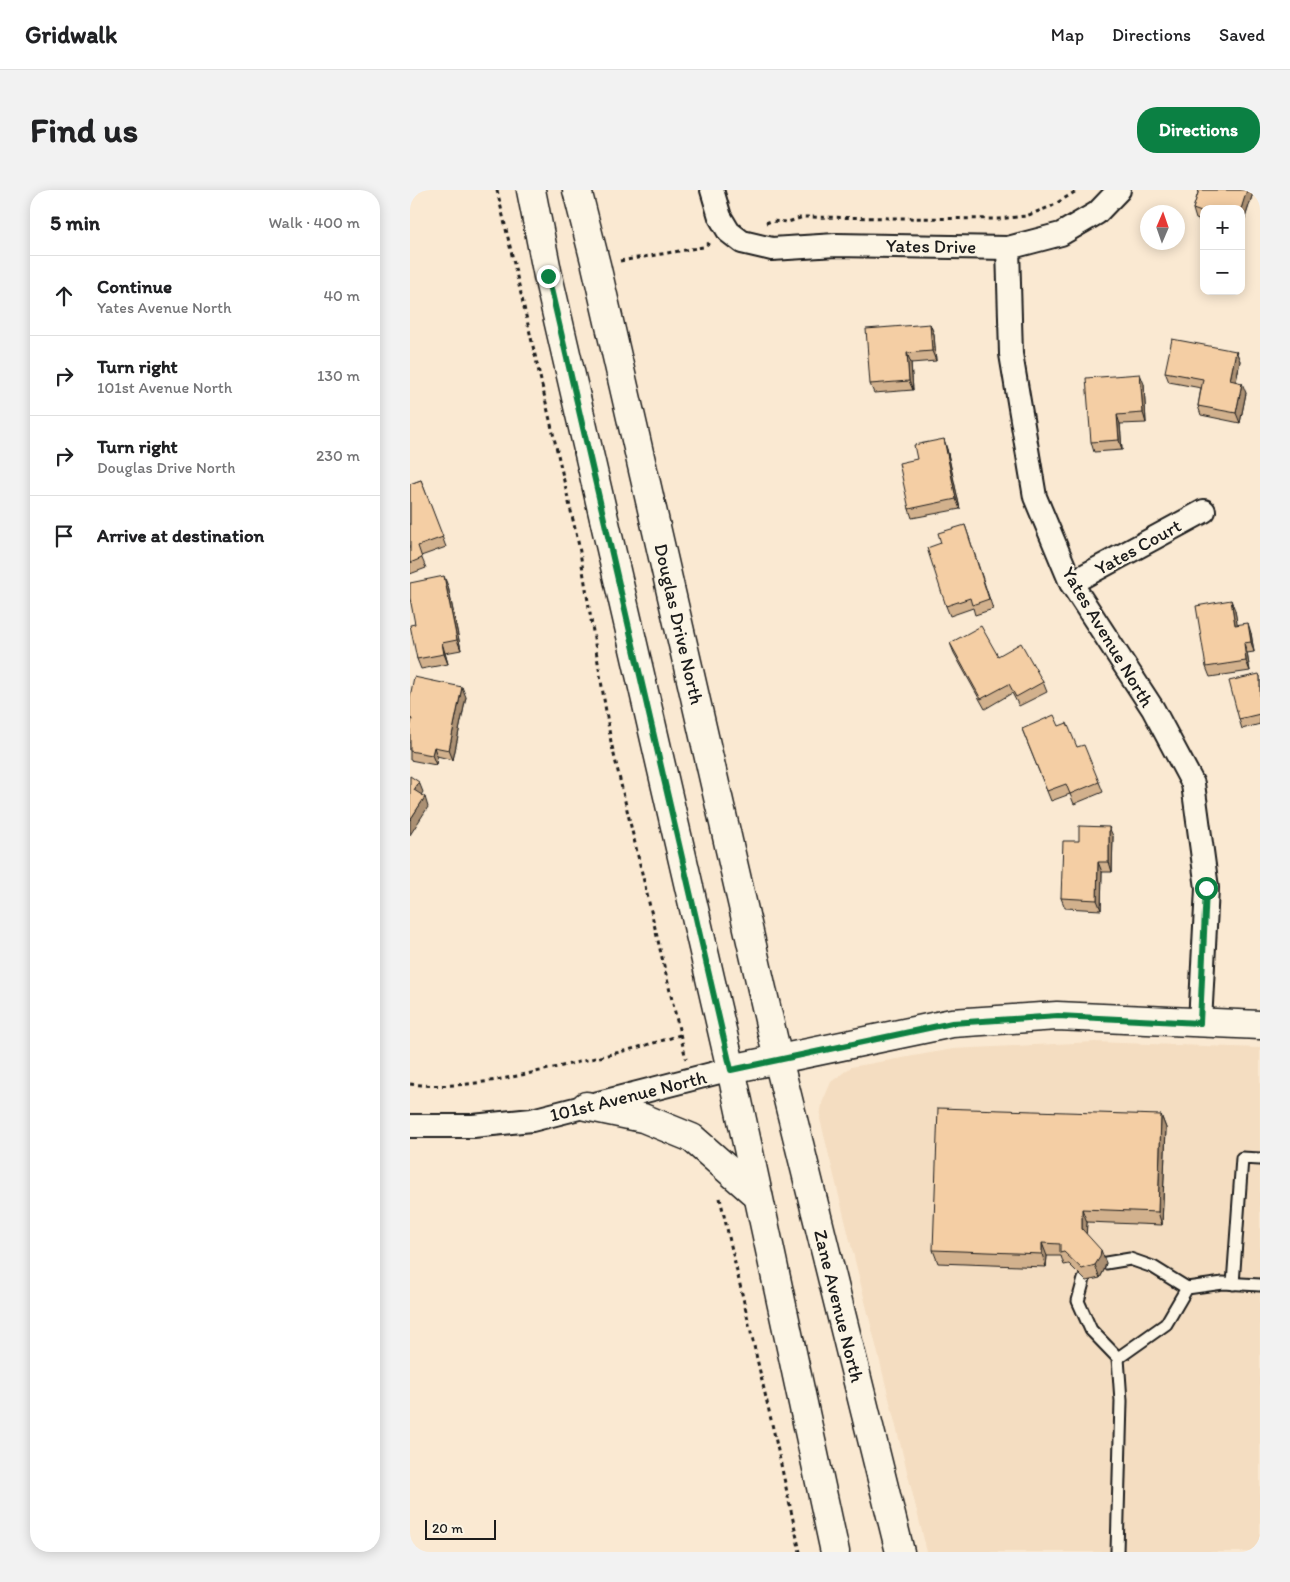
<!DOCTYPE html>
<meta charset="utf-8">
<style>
:root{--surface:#fff;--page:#f2f2f2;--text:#202124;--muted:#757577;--line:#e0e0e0;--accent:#0b8043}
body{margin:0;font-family:Itim,sans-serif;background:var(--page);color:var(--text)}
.controls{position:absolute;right:15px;top:15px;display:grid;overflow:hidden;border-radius:10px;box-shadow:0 2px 12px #0003}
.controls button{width:45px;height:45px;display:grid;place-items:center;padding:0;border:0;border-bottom:1px solid var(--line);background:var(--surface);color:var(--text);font:25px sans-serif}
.compass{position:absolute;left:730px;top:15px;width:45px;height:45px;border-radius:50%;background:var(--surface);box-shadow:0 2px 12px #0003;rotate:2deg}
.scale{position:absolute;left:15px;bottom:12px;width:71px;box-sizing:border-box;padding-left:5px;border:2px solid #1c1c1c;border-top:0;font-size:14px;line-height:18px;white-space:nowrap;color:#1c1c1c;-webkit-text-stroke:4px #fcf5e5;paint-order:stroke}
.stop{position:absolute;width:15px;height:15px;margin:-11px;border:4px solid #0b8043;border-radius:50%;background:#fff}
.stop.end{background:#0b8043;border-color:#fff;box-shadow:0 1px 5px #0008}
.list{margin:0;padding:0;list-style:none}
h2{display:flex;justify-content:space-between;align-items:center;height:65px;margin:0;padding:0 20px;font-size:21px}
h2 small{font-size:16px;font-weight:400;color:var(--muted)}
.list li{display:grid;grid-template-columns:32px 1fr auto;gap:15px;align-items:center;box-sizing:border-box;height:80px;padding:0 20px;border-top:1px solid var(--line)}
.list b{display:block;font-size:19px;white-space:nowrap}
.list p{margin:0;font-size:16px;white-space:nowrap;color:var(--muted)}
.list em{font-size:16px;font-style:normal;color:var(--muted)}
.icon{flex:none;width:28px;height:28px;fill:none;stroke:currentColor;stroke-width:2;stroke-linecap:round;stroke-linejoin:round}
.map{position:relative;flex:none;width:850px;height:1362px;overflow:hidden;border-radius:20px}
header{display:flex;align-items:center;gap:30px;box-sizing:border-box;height:70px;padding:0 25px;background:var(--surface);border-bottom:1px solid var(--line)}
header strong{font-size:24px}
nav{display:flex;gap:28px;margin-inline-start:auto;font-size:18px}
.intro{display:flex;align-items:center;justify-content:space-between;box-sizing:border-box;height:120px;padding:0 30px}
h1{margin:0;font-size:35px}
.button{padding:12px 22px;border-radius:20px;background:var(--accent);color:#fff;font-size:18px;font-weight:700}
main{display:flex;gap:30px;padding:0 30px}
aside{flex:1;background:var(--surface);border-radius:20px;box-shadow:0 2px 12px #0003}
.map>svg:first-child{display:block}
.built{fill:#f4ddc1}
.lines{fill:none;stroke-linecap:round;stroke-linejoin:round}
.service-casing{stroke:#1c1c1c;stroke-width:15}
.minor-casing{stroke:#1c1c1c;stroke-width:26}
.tertiary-casing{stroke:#1c1c1c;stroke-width:31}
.secondary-casing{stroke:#1c1c1c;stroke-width:31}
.path{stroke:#1c1c1c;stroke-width:3;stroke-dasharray:4 4;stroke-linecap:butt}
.service{stroke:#fcf5e5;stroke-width:11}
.minor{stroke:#fcf5e5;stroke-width:22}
.tertiary{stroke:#fcf5e5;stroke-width:28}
.secondary{stroke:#fcf5e5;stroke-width:28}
.wall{fill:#d2b18d;stroke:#1c1c1c}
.shaded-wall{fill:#ab9073;stroke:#1c1c1c}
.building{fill:#f4cea4;stroke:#1c1c1c}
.route{stroke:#0b8043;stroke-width:6}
.labels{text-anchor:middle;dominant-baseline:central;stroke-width:4.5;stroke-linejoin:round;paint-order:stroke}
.street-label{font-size:19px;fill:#1c1c1c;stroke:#fcf5e5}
</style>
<header>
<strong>Gridwalk</strong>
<nav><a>Map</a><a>Directions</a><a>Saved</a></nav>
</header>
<div class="intro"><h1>Find us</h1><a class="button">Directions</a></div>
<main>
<aside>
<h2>5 min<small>Walk · 400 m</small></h2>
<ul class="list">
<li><svg class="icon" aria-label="ahead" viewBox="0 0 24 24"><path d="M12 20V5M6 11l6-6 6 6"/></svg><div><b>Continue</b><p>Yates Avenue North</p></div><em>40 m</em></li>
<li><svg class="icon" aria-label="right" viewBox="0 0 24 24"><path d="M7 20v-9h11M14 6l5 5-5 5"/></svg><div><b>Turn right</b><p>101st Avenue North</p></div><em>130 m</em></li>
<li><svg class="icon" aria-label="right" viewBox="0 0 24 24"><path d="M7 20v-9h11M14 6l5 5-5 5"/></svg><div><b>Turn right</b><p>Douglas Drive North</p></div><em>230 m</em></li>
<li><svg class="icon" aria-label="arrive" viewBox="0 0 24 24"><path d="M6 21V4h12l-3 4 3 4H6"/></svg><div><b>Arrive at destination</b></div></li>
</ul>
</aside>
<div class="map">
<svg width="850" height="1362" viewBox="0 0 850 1362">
<rect width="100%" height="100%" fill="#fae9d2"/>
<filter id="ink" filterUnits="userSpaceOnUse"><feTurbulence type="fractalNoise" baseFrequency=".02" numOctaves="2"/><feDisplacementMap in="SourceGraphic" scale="10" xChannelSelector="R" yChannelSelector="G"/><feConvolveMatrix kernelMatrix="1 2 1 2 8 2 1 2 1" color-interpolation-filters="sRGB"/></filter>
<g filter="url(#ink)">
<path class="built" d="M 685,852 L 850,858 L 850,1362 L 517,1362 L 410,929 L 412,913 L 421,892 L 441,877 L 543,859 Z"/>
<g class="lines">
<defs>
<g id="service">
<path d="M 696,1073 L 720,1069 L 743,1077 L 777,1098"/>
<path d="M 674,1089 L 668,1111 L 681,1140 L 708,1168"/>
<path d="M 823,1094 L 832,968 L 850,969"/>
<path d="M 707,1362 L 711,1211 L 708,1168 L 756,1134 L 777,1098 L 813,1093 L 850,1095"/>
</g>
<g id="minor">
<path d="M 302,0 L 310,27 L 319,42 L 332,52 L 362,59 L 426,55 L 598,58 L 651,44 L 687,23 L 709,0"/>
<path d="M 598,58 L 601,164 L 625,307 L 661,393 L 743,519 L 783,594 L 797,698 L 790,833"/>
<path d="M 661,393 L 794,321"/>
<path d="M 0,936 L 63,936 L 122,930 L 321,879"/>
</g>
<path id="tertiary" d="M 321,879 L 542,833 L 647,826 L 850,835"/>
<g id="secondary">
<path d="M 121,0 L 138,86 L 321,879 L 425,1362"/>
<path d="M 167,0 L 186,75 L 368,869 L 490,1362"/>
<path d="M 176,916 L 233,928 L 282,948 L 348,1006"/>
</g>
</defs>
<use href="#service" class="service-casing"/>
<use href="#minor" class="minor-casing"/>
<use href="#tertiary" class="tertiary-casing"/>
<use href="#secondary" class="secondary-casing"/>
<g class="path">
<path d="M 87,0 L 169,356 L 201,552 L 276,869"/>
<path d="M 356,33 L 361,31 L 378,32 L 393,27 L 588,29 L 616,26 L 642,16 L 668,0"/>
<path d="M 210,71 L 293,57 L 299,53"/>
<path d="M 0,894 C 51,900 98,888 148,877 C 189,867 230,858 270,845"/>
<path d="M 310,1008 L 365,1247 L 390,1362"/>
</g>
<use href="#service" class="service"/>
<use href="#minor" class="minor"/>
<use href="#tertiary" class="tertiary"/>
<use href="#secondary" class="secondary"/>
</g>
<g class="wall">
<path d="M 789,0 L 841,0 L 843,3 L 831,40 L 831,19 L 794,19 L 794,32 L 786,29 L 783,19 Z"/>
<path d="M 520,134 L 524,144 L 526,171 L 501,173 L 503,200 L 464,203 L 460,194 Z"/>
<path d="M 826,161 L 830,171 L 826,192 L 836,203 L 830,233 L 791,225 L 788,216 L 791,198 L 759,192 L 755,182 Z"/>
<path d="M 734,194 L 736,233 L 710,234 L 712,260 L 684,262 L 681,252 Z"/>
<path d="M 537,259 L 550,319 L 502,328 L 499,319 L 507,269 Z"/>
<path d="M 11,290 L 36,357 L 11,366 L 16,378 L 0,384 L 0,294 Z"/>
<path d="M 555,335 L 583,419 L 565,425 L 563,418 L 540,426 L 536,416 L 531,353 Z"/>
<path d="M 38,396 L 51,460 L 35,463 L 38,474 L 11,479 L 7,469 L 5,434 Z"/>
<path d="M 825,420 L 827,435 L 841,443 L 844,462 L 837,463 L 840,481 L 800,487 L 796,477 Z"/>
<path d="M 540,453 L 588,466 L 633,492 L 637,502 L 609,516 L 602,503 L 575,519 L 544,463 Z"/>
<path d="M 850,486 L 850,534 L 832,539 L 829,529 Z"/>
<path d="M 0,507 L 56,507 L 43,570 L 27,566 L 26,575 L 0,570 Z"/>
<path d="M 649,536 L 667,557 L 689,592 L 693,602 L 664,614 L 660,604 L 641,611 L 612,539 Z"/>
<path d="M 703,646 L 702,682 L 692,682 L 691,720 L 655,718 L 651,708 L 669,651 Z"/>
<path d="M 751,925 L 756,938 L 752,1035 L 677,1032 L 676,1044 L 696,1073 L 694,1080 L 690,1088 L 676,1091 L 659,1074 L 654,1075 L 651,1066 L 637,1066 L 636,1077 L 528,1073 L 523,1060 Z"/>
</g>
<g class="shaded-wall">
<path d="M 836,0 L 841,0 L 843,3 L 831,40 L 831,19 Z"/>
<path d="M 520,134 L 524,144 L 526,171 L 522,161 Z"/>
<path d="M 826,161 L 830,171 L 824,200 L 820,190 Z"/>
<path d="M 497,163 L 501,173 L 503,200 L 499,191 Z"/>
<path d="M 730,184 L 734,194 L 736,233 L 733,223 Z"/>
<path d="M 832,193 L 836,203 L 830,233 L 826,223 Z"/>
<path d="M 707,225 L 710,234 L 712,260 L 709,250 Z"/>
<path d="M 534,249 L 537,259 L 550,319 L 546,309 Z"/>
<path d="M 34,386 L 38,396 L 51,460 L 47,450 Z"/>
<path d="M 821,410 L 825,420 L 829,445 L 825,435 Z"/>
<path d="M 838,433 L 841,443 L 844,462 L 841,452 Z"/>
<path d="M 32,453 L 35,463 L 38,474 L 34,464 Z"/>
<path d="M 834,453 L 837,463 L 840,481 L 836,471 Z"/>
<path d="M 52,497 L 56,507 L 43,570 L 39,560 Z"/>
<path d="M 24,557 L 27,566 L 26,575 L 22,565 Z"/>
<path d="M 9,592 L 13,602 L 8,610 L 4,600 Z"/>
<path d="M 15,607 L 18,617 L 0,645 L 0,630 Z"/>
<path d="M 699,637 L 703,646 L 702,682 L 699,672 Z"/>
<path d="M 688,672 L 692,682 L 691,720 L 687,710 Z"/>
<path d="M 751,925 L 756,938 L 752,1035 L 748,1022 Z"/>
<path d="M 672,1019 L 677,1032 L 676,1051 L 672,1039 Z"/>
<path d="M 632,1053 L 637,1066 L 636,1077 L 632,1064 Z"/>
<path d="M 691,1060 L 696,1073 L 694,1080 L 690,1088 L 685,1075 Z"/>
</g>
<g class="building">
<path d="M 789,0 L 837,0 L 831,19 L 794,19 L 794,23 L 783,19 Z"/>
<path d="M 520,134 L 522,161 L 497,163 L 499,191 L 460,194 L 456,139 Z"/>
<path d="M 762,149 L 826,161 L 820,190 L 832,193 L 826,223 L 788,216 L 793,189 L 755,182 Z"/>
<path d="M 730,184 L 733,223 L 707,225 L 709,250 L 681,252 L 676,188 Z"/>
<path d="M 534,249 L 546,309 L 499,319 L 489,273 L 507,269 L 504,255 Z"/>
<path d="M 11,290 L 33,347 L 8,356 L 12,368 L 0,373 L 0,294 Z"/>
<path d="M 555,335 L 579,409 L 562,415 L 560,408 L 536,416 L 517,358 L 531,353 L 528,343 Z"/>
<path d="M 34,386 L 47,450 L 32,453 L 34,464 L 7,469 L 0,435 L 5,434 L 0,408 L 0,393 Z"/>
<path d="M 821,410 L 825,435 L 838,433 L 841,452 L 834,453 L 836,471 L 796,477 L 786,416 Z"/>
<path d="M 571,436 L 588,466 L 611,453 L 633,492 L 606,507 L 599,494 L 571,509 L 540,453 Z"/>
<path d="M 849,484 L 850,487 L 850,524 L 829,529 L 819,491 Z"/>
<path d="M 4,487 L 52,497 L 39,560 L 24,557 L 22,565 L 0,561 L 0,538 L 2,529 L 0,528 L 0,507 Z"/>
<path d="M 644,525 L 649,536 L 657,533 L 667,557 L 674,555 L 689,592 L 660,604 L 656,594 L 637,601 L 612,539 Z"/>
<path d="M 0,586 L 9,592 L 4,600 L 15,607 L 0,630 Z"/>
<path d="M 669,636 L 699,637 L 699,672 L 688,672 L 687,710 L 651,708 L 653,651 L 669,651 Z"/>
<path d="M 528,918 L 751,925 L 748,1022 L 672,1019 L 672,1039 L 691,1060 L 690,1067 L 685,1075 L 672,1079 L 654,1062 L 650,1063 L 650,1054 L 632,1053 L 632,1064 L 523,1060 Z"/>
</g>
</g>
<g class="lines" filter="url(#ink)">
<path class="route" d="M 138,86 L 321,880 L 542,833 L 648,826 L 790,833 L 796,698"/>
</g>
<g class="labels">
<g class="street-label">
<text transform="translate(521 56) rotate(1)">Yates Drive</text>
<text transform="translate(728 357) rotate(-29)">Yates Court</text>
<text transform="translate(269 434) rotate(77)">Douglas Drive North</text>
<text transform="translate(698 447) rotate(59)">Yates Avenue North</text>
<text transform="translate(218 906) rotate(-14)">101st Avenue North</text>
<text transform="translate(429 1116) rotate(76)">Zane Avenue North</text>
</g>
</g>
</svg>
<div class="controls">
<button>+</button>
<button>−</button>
</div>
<svg class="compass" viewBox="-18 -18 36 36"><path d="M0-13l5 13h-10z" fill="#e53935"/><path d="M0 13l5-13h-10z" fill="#757577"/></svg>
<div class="scale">20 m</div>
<div class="stop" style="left:796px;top:698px"></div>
<div class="stop end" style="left:138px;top:86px"></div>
</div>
</main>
